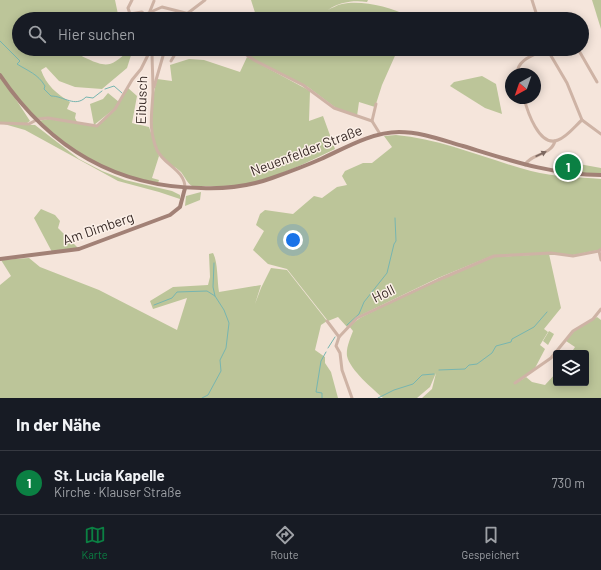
<!DOCTYPE html>
<html lang="de">
<meta charset="utf-8">
<style>
:root{--surface:#171b24;--page:#242831;--text:#f1f3f6;--muted:#9ea1a6;--line:#363941;--accent:#0b8043}
body{margin:0;font-family:Barlow,sans-serif;background:var(--page);color:var(--text)}
.controls{position:absolute;right:12px;bottom:12px;display:grid;overflow:hidden;border-radius:4px;box-shadow:0 2px 10px #0003}
.controls button{width:36px;height:36px;display:grid;place-items:center;padding:0;border:0;border-bottom:1px solid var(--line);background:var(--surface);color:var(--text);font:20px sans-serif}
.compass{position:absolute;left:505px;top:68px;width:36px;height:36px;border-radius:50%;background:var(--surface);box-shadow:0 2px 10px #0003;rotate:220deg}
.you{position:absolute;left:293px;top:240px;width:14px;height:14px;margin:-10px;border:3px solid #fff;border-radius:50%;background:#1a73e8;box-shadow:0 0 0 6px #1a73e833}
.badge{display:grid;place-items:center;width:26px;height:26px;border-radius:50%;background:var(--accent);color:#fff;font-size:13px;font-weight:700}
.pin{position:absolute;translate:-50% -50%;border:2px solid #fff;box-shadow:0 1px 4px #0006}
.list{margin:0;padding:0;list-style:none}
h2{display:flex;justify-content:space-between;align-items:center;height:52px;margin:0;padding:0 16px;font-size:17px}
h2 small{font-size:13px;font-weight:400;color:var(--muted)}
.list li{display:grid;grid-template-columns:26px 1fr auto;gap:12px;align-items:center;box-sizing:border-box;height:64px;padding:0 16px;border-top:1px solid var(--line)}
.list b{display:block;font-size:15px;white-space:nowrap}
.list p{margin:0;font-size:13px;white-space:nowrap;color:var(--muted)}
.list em{font-size:13px;font-style:normal;color:var(--muted)}
.icon{flex:none;width:22px;height:22px;fill:none;stroke:currentColor;stroke-width:2;stroke-linecap:round;stroke-linejoin:round}
.map{position:relative;flex:none;width:601px;height:398px;overflow:hidden}
.search{position:absolute;background:var(--surface);box-shadow:0 2px 10px #0003;left:12px;right:12px;top:12px;height:44px;display:flex;align-items:center;gap:10px;box-sizing:border-box;padding:0 14px;border-radius:22px;color:var(--muted);font-size:15px}
.sheet{height:116px;background:var(--surface)}
nav{display:flex;justify-content:space-around;align-items:center;box-sizing:border-box;height:56px;border-top:1px solid var(--line);background:var(--surface);font-size:11px;color:var(--muted)}
nav a{display:grid;justify-items:center;gap:2px}
nav .on{color:var(--accent)}
.map>svg:first-child{display:block}
.green{fill:#bcc599}
.lines{fill:none;stroke-linecap:round;stroke-linejoin:round}
.stream{stroke:#77b5b0;stroke-width:1}
.street{stroke:#ceb3a5;stroke-width:3}
.secondary{stroke:#a28176;stroke-width:4}
.oneway{fill:#7c6860}
.labels{text-anchor:middle;dominant-baseline:central;stroke-width:3;stroke-linejoin:round;paint-order:stroke}
.street-label{font-size:14px;fill:#392b27;stroke:#fcf0e8}
</style>
<div class="map">
<svg width="601" height="398" viewBox="0 0 601 398">
<rect width="100%" height="100%" fill="#f5e5db"/>
<g class="green">
<path d="M 0,0 L 115,0 L 119,19 L 19,19 L 19,49 L 72,49 C 76,54 82,56 88,59 C 107,68 112,66 127,52 L 126,49 L 133,49 L 127,68 L 102,89 L 75,87 L 59,81 L 46,67 L 41,70 C 46,85 57,94 70,102 L 67,109 L 76,113 L 75,118 L 77,122 L 35,118 L 15,98 L 30,121 L 27,123 L 0,123 Z"/>
<path d="M 251,0 L 368,0 L 367,2 C 354,0 339,2 328,10 C 332,8 337,5 342,4 C 362,0 390,7 408,16 L 407,19 L 257,19 Z"/>
<path d="M 592,0 L 601,0 L 601,29 Z"/>
<path d="M 251,49 L 398,49 L 382,85 L 375,107 L 359,102 L 357,116 L 336,108 L 308,87 L 255,60 L 245,52 Z"/>
<path d="M 247,57 L 310,91 L 309,121 L 323,116 L 335,149 C 306,163 276,178 245,184 C 228,187 210,186 192,186 C 187,183 185,177 181,172 C 175,166 167,164 161,157 C 146,136 151,103 157,79 L 172,81 L 170,65 L 189,59 L 204,60 L 240,72 Z"/>
<path d="M 482,76 L 496,84 L 502,114 L 485,108 L 450,86 L 454,82 Z"/>
<path d="M 128,88 L 137,96 L 132,123 L 149,127 L 159,156 L 152,178 L 159,180 L 158,183 C 148,180 137,179 128,176 C 98,167 60,142 38,121 L 48,119 L 97,126 L 115,109 Z"/>
<path d="M 108,93 L 119,102 L 114,109 L 94,125 L 90,104 L 103,99 Z"/>
<path d="M 4,124 L 35,125 L 79,159 L 102,171 L 125,180 L 172,191 L 180,195 L 180,199 L 159,192 L 118,181 L 25,130 Z"/>
<path d="M 396,135 C 442,139 486,159 531,171 C 555,177 577,177 601,179 L 601,248 L 599,250 L 573,255 L 494,255 L 438,278 L 357,317 L 347,327 L 338,317 L 328,321 L 287,269 L 268,264 L 253,250 L 264,231 L 256,225 L 260,214 L 265,210 L 293,214 L 314,196 L 322,198 L 337,187 L 347,185 L 342,176 L 345,171 L 363,163 L 372,163 L 392,147 L 384,136 Z"/>
<path d="M 579,164 L 601,168 L 601,174 L 574,173 Z"/>
<path d="M 201,192 L 200,200 L 185,206 L 186,196 Z"/>
<path d="M 41,209 L 55,215 L 60,221 L 58,228 L 78,248 L 52,252 L 34,218 Z"/>
<path d="M 213,253 C 218,262 217,280 219,292 L 261,285 L 255,304 L 261,288 L 271,268 L 287,270 L 327,321 L 321,325 L 315,350 L 325,357 L 325,363 L 331,372 L 338,398 L 0,398 L 0,285 L 11,276 L 1,260 L 29,258 L 40,267 L 99,290 L 177,330 L 187,298 L 153,309 L 150,301 L 173,287 L 208,285 L 210,277 L 209,254 Z"/>
<path d="M 549,254 L 561,308 L 544,329 L 548,332 L 540,345 L 545,349 L 534,370 L 518,382 L 526,377 L 532,382 L 545,385 L 556,373 L 556,383 L 586,383 L 586,353 L 571,353 L 575,347 L 566,341 L 574,331 L 597,317 L 601,320 L 601,398 L 422,398 L 432,389 L 436,373 L 430,387 L 417,398 L 383,398 C 373,389 350,370 347,356 C 346,348 350,339 353,331 L 349,326 L 360,318 L 405,295 L 494,257 Z"/>
<path d="M 549,331 L 554,334 L 548,345 L 543,341 Z"/>
</g>
<g class="lines">
<g class="stream">
<path d="M 0,41 L 20,61 L 17,64 C 28,71 38,74 45,86 L 44,89 L 51,96 C 64,96 75,108 86,97 L 93,98 L 102,91"/>
<path d="M 105,89 L 114,86 L 122,93"/>
<path d="M 214,263 L 213,287 L 215,296"/>
<path d="M 154,305 L 172,298 L 177,292 L 207,291 L 215,296 L 224,310 L 229,323 L 226,348 L 220,360 L 221,371 L 208,395 L 202,398"/>
<path d="M 347,325 L 359,314 L 364,302 L 387,273 L 394,244 L 396,241 L 395,218"/>
<path d="M 328,348 L 335,337"/>
<path d="M 439,370 L 465,369 L 469,365 L 477,364 L 492,353 L 496,346 L 511,342 L 512,339 L 534,327 L 547,312"/>
<path d="M 322,398 L 322,393 L 316,392 L 321,361 L 326,352"/>
<path d="M 378,398 L 394,390 L 413,384 L 422,375 L 434,374"/>
</g>
<g class="street">
<path d="M 132,0 L 128,8 L 130,14 L 142,12 L 149,19"/>
<path d="M 532,0 L 538,19"/>
<path d="M 150,11 L 154,1"/>
<path d="M 188,13 L 205,0"/>
<path d="M 146,14 L 162,7 L 209,19"/>
<path d="M 152,49 C 152,63 153,78 153,92 C 152,115 148,128 157,150 C 164,165 185,170 185,188"/>
<path d="M 238,49 L 254,60 L 303,85 L 334,108 L 372,121 L 380,134"/>
<path d="M 547,49 L 567,83 L 582,120 L 601,134"/>
<path d="M 578,49 L 597,82"/>
<path d="M 171,61 L 178,49"/>
<path d="M 517,74 C 517,59 535,55 546,49"/>
<path d="M 154,87 L 165,49"/>
<path d="M 524,98 C 527,110 539,148 558,140 C 567,137 575,126 582,120"/>
<path d="M 372,121 L 376,104"/>
<path d="M 0,123 L 29,124 L 38,119 L 48,118 L 97,126 L 115,109 L 132,80 L 141,69 L 151,49"/>
<path d="M 525,165 C 531,153 551,156 555,141"/>
<path d="M 601,249 L 599,251 L 601,260"/>
<path d="M 327,321 L 339,337"/>
<path d="M 515,383 L 551,358 L 573,331 L 593,319 L 601,309"/>
<path d="M 352,398 L 342,370 L 340,353 L 336,346 L 339,337 L 357,318 L 438,280 L 494,256 L 551,253 L 573,256 L 599,251"/>
</g>
<g class="secondary">
<path d="M 0,75 C 48,146 114,187 201,188 C 224,189 250,186 272,178 C 289,172 305,166 321,159 C 345,148 372,132 399,132 C 421,132 442,140 463,146 C 509,160 552,175 601,175"/>
<path d="M 0,259 L 79,249 L 170,215 L 180,207 L 185,188"/>
</g>
</g>
<defs><path id="oneway-solid" d="M-6-.8H1V-3.2L6.5 0L1 3.2V.8H-6Z"/></defs>
<use class="oneway" href="#oneway-solid" transform="translate(541 154) rotate(-25)"/>
<g class="labels">
<g class="street-label">
<text transform="translate(141 100) rotate(-88)">Eibusch</text>
<text transform="translate(306 150) rotate(-21)">Neuenfelder Straße</text>
<text transform="translate(98 228) rotate(-19)">Am Dimberg</text>
<text transform="translate(383 293) rotate(-26)">Holl</text>
</g>
</g>
</svg>
<div class="controls">
<button><svg class="icon" aria-label="layers" viewBox="0 0 24 24"><path d="M12 4l9 5-9 5-9-5zM3 14l9 5 9-5"/></svg></button>
</div>
<svg class="compass" viewBox="-18 -18 36 36"><path d="M0-13l5 13h-10z" fill="#e53935"/><path d="M0 13l5-13h-10z" fill="#9ea1a6"/></svg>
<div class="you"></div>
<div class="pin badge" style="left:568px;top:167px">1</div>
<div class="search"><svg class="icon" aria-label="search" viewBox="0 0 24 24"><circle cx="10" cy="10" r="6"/><path d="M15 15l6 6"/></svg>Hier suchen</div>
</div>
<section class="sheet">
<h2>In der Nähe<small></small></h2>
<ul class="list">
<li><span class="badge">1</span><div><b>St. Lucia Kapelle</b><p>Kirche · Klauser Straße</p></div><em>730 m</em></li>
</ul>
</section>
<nav>
<a class="on"><svg class="icon" aria-label="map" viewBox="0 0 24 24"><path d="M3 6l6-2 6 2 6-2v14l-6 2-6-2-6 2zM9 4v14M15 6v14"/></svg>Karte</a>
<a><svg class="icon" aria-label="directions" viewBox="0 0 24 24"><path d="M12 3l9 9-9 9-9-9zM9 14v-3h6M13 9l2 2-2 2"/></svg>Route</a>
<a><svg class="icon" aria-label="saved" viewBox="0 0 24 24"><path d="M7 4h10v16l-5-4-5 4z"/></svg>Gespeichert</a>
</nav>
